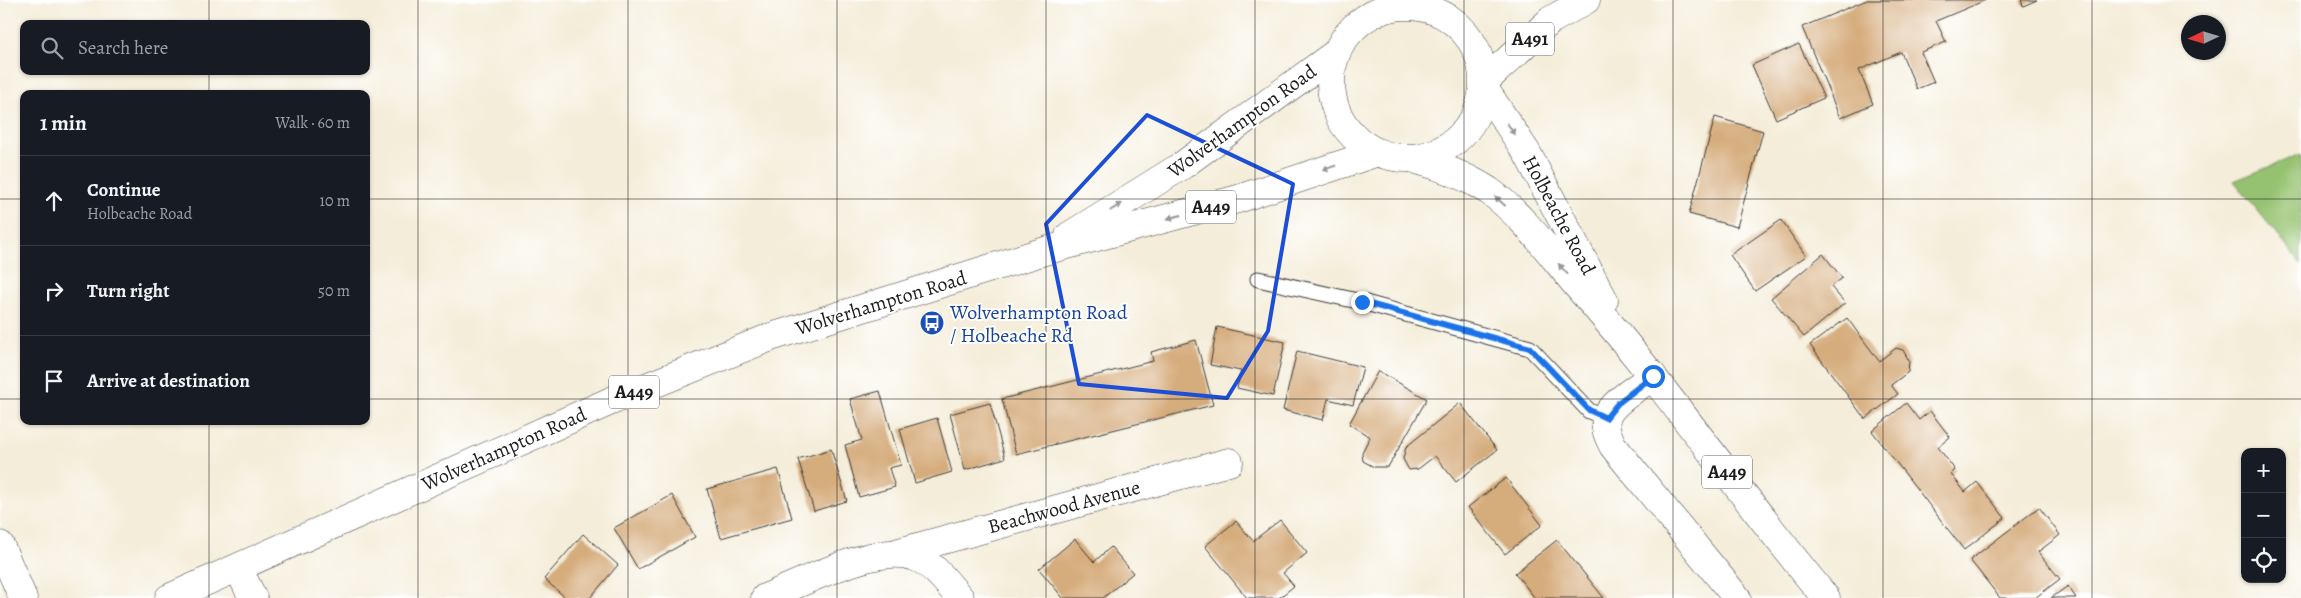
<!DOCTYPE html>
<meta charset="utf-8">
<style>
:root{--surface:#171b24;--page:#242831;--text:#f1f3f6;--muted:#9ea1a6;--line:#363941}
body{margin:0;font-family:Alegreya,serif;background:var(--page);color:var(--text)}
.controls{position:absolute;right:15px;bottom:15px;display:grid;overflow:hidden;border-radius:10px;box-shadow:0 1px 4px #0004}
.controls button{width:45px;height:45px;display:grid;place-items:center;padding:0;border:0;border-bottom:1px solid var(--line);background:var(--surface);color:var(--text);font:25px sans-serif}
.compass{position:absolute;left:2181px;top:15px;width:45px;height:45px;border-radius:50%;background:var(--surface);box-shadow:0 1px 4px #0004;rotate:266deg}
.stop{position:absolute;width:15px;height:15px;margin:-11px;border:4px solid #1a73e8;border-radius:50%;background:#fff}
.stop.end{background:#1a73e8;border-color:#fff;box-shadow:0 1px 5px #0008}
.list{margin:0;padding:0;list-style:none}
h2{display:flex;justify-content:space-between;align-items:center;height:65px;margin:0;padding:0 20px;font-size:21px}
h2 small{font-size:16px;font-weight:400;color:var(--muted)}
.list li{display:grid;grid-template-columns:32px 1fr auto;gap:15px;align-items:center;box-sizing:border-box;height:90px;padding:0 20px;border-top:1px solid var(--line)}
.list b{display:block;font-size:19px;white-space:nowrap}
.list p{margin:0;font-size:16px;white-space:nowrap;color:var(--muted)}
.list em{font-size:16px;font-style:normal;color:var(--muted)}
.icon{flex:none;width:28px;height:28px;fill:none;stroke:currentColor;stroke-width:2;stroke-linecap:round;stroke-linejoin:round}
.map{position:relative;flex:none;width:2301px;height:598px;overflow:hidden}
.search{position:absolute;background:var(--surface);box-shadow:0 1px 4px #0004;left:20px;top:20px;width:350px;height:55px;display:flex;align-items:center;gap:12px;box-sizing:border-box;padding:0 18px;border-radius:10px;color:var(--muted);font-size:19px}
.panel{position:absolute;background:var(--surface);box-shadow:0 1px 4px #0004;left:20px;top:90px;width:350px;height:335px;border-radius:10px}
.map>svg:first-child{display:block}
.green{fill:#95c270;stroke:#586f46}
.building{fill:#d5ac7c}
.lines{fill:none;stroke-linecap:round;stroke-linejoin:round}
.lane-casing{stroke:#3c3b38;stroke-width:17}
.street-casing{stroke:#3c3b38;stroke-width:29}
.highway-casing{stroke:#3c3b38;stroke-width:29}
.lane{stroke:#fff;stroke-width:15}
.street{stroke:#fff;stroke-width:28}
.highway{stroke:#fff;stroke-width:28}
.oneway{fill:#999}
.route{stroke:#1a73e8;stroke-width:6}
.marked{fill:none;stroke:#1d4ed8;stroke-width:4;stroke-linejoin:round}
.grid{fill:none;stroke:#1c1c1c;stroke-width:1;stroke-opacity:0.55}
.labels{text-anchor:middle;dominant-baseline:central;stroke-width:4;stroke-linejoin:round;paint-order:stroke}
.shield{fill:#fff;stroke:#606060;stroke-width:1}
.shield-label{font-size:19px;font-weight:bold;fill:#1c1c1c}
.street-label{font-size:20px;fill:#1c1c1c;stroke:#fff}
.transit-label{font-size:20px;fill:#164399;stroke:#fff;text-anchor:start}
</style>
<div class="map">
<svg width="2301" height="598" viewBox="0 0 2301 598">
<rect width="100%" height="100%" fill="#fff"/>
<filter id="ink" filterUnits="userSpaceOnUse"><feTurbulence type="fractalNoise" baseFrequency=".02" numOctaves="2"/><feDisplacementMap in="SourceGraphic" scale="10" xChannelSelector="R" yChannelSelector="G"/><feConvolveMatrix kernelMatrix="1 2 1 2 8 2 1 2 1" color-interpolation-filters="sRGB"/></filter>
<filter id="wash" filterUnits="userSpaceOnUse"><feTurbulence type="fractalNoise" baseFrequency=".0096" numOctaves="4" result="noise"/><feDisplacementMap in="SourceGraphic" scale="20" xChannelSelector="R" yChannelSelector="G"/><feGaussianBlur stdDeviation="1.12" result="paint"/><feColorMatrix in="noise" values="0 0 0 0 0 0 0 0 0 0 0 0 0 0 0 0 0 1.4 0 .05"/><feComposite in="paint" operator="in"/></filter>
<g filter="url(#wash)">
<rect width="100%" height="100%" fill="#f4edd9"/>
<path class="green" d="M 2301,154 L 2301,264 L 2234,181 Z"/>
<g id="blocks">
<g class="building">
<path d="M 1867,0 L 1986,0 L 1936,21 L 1946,42 L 1921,52 L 1934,82 L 1917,89 L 1901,52 L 1859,70 L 1873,104 L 1840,118 L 1802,27 Z"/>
<path d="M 2021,0 L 2037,0 L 2023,6 Z"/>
<path d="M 1799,44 L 1824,98 L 1776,119 L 1752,65 Z"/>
<path d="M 1715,117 L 1763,131 L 1737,227 L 1689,214 Z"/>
<path d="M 1781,220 L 1806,256 L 1755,291 L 1730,255 Z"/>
<path d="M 1823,254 L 1842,278 L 1831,287 L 1845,303 L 1804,337 L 1771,298 Z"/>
<path d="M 1847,318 L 1879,361 L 1896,348 L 1903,350 L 1909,361 L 1908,372 L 1891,385 L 1898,394 L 1865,419 L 1810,345 Z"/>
<path d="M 1217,327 L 1285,342 L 1273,396 L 1237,388 L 1241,371 L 1210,365 Z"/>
<path d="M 1196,340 L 1213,405 L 1016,454 L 1002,399 L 1153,361 L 1151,352 Z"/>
<path d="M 1297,351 L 1363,367 L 1353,405 L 1328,399 L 1323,420 L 1283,410 Z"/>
<path d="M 1378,371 L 1427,399 L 1388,467 L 1374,467 L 1363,461 L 1362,452 L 1370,437 L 1349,424 Z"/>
<path d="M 880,391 L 901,465 L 889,468 L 895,487 L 859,497 L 845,445 L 862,440 L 850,399 Z"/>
<path d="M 990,403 L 1005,458 L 965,470 L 950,414 Z"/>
<path d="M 1460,403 L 1497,450 L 1456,482 L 1435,456 L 1418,469 L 1409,470 L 1403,459 L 1406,447 Z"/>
<path d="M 1906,403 L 1919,420 L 1930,411 L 1950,437 L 1938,447 L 1955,470 L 1951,474 L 1965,492 L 1977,482 L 2005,518 L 1964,550 L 1872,431 Z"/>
<path d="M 937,418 L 952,472 L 915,483 L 900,429 Z"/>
<path d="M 831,449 L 847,501 L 814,511 L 798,459 Z"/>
<path d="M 778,469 L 792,518 L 721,538 L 707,489 Z"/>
<path d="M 1506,478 L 1542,525 L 1505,554 L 1468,507 Z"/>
<path d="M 672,495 L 695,537 L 638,569 L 614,528 Z"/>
<path d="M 2039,507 L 2060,535 L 2038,552 L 2060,579 L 2035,598 L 2000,598 L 1970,560 Z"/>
<path d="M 1280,520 L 1307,553 L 1283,573 L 1294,586 L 1279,598 L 1247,598 L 1205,546 L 1236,521 L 1253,541 Z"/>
<path d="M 583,534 L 618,565 L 590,598 L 566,598 L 544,579 Z"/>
<path d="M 1075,539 L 1094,562 L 1111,547 L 1133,573 L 1103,598 L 1063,598 L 1039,569 Z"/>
<path d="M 1557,540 L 1604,598 L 1535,598 L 1515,573 Z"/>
<path d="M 2068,586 L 2076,598 L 2051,598 Z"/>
</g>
</g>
</g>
<g filter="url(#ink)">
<use href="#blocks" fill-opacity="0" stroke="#3c3b38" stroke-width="1"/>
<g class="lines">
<defs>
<path id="lane" d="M 1258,279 L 1362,302 L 1530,348 L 1589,411 L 1606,418"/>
<g id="street">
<path d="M 1653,376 C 1640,386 1610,403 1606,419 C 1604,429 1609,438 1613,446 L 1737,598"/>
<path d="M 0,545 L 23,598"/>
<path d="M 899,552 L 1229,462"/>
<path d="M 238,568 L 253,598"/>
<path d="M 765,598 C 802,583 877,542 915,557 C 934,564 947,583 960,598"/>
</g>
<g id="highway">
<circle cx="1407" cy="82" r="76"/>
<path d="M 1484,82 L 1551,20 L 1586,0"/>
<path d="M 1484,88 L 1527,153 L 1604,300"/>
<path d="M 1417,160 C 1443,167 1466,176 1489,191 C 1524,216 1551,255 1579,288 C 1666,387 1741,496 1826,598"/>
<path d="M 1069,236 L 1183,165 L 1336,53"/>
<path d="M 169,598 L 611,401 L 771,337 L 1045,251 L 1238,199 L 1375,153"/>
</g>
</defs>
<use href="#lane" class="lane-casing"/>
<use href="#street" class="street-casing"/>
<use href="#highway" class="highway-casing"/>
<use href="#lane" class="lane"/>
<use href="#street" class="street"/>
<use href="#highway" class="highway"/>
</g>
<defs><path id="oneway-solid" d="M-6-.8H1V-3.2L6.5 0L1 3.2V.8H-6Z" transform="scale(1.25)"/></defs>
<g class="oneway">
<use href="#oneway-solid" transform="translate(1511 129) rotate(56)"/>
<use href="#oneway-solid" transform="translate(1329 168) rotate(161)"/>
<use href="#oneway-solid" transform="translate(1500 201) rotate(-138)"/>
<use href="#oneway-solid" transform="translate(1116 207) rotate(-32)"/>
<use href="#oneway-solid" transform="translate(1174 217) rotate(165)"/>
<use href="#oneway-solid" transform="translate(1563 269) rotate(-131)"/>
</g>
</g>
<g class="lines" filter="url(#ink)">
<path class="route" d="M 1362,302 L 1530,348 L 1589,410 L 1606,418 L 1618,403 L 1653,376"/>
</g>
<path class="marked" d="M 1147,115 L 1293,184 L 1268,331 L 1227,398 L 1079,384 L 1046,224 Z"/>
<path class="grid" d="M 209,0 L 209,24M 418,0 L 418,598M 628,0 L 628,598M 837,0 L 837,598M 1046,0 L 1046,598M 1255,0 L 1255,598M 1464,0 L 1464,598M 1673,0 L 1673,598M 1883,0 L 1883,598M 2092,0 L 2092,598M 209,71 L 209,94M 0,199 L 24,199M 366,199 L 2301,199M 0,399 L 24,399M 366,399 L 2301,399M 209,421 L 209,598"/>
<defs>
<symbol id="bus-disc" viewBox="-11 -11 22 22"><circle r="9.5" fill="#1a4fb4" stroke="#fff"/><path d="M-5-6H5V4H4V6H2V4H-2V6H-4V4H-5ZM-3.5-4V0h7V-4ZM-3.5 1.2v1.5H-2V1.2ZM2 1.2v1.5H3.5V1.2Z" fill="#fff"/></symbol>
</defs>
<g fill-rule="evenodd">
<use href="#bus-disc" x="918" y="309" width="28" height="28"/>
</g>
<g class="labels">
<g class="shield">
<rect x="1506" y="22.5" width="48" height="33" rx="4"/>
<rect x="1186" y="190.5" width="50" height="33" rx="4"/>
<rect x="609" y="375.5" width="50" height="33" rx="4"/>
<rect x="1702" y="455.5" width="50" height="33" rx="4"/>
</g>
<g class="shield-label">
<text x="1530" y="39">A491</text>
<text x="1211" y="207">A449</text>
<text x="634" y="392">A449</text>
<text x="1727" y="472">A449</text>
</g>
<g class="street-label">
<text transform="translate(1242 121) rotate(-36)">Wolverhampton Road</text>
<text transform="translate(1559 215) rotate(62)">Holbeache Road</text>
<text transform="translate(881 303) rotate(-17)">Wolverhampton Road</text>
<text transform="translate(504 449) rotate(-24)">Wolverhampton Road</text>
<text transform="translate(1064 507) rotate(-15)">Beachwood Avenue</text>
</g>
<g class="transit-label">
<text x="950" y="312">Wolverhampton Road<tspan x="950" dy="23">/ Holbeache Rd</tspan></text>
</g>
</g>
</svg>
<div class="controls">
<button>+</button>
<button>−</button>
<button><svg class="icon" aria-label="locate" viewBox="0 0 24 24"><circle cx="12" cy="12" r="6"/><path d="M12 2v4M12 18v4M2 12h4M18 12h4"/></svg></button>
</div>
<svg class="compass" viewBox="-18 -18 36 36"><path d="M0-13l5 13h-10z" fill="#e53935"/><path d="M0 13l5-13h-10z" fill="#9ea1a6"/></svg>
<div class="stop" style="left:1653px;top:376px"></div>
<div class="stop end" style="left:1362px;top:302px"></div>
<div class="search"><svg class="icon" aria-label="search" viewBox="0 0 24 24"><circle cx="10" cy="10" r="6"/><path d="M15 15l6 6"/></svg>Search here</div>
<section class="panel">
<h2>1 min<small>Walk · 60 m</small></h2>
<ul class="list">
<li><svg class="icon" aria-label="ahead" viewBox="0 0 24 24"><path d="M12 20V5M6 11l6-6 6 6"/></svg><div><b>Continue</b><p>Holbeache Road</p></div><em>10 m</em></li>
<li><svg class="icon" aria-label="right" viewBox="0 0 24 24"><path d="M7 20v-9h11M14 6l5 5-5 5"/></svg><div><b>Turn right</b></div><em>50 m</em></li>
<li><svg class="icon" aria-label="arrive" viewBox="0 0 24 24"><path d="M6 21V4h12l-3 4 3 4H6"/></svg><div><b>Arrive at destination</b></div></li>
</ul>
</section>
</div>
